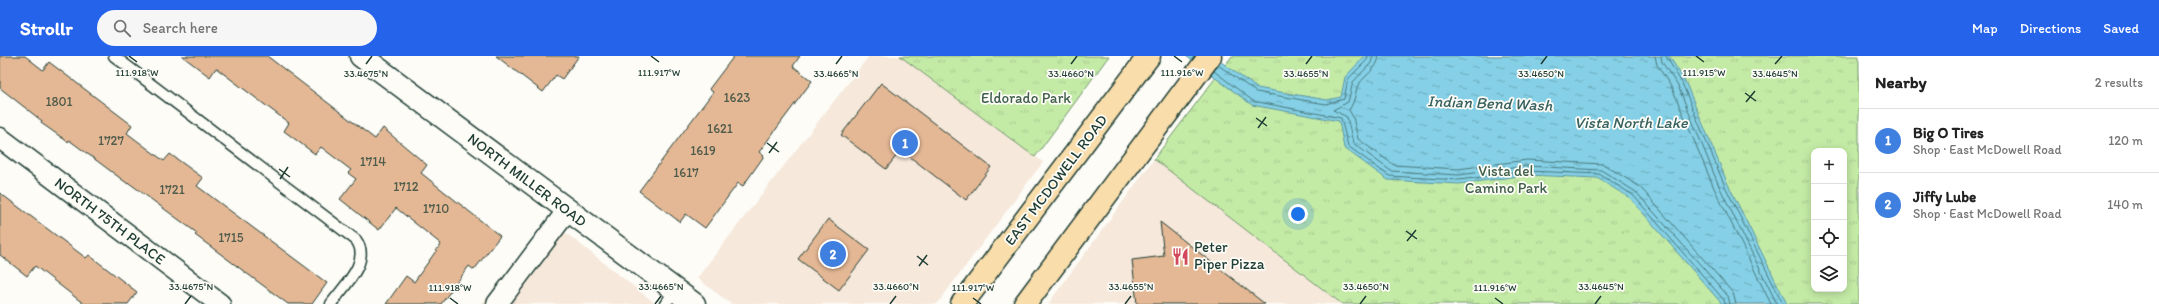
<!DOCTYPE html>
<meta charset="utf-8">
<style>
:root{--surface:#fff;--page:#f6f6f6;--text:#222;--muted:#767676;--line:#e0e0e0;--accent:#2563eb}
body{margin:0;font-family:Itim,sans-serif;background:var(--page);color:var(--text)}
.controls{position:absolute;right:12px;bottom:12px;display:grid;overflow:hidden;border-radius:8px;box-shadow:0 2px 10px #0003}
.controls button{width:36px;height:36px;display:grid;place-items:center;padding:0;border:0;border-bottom:1px solid var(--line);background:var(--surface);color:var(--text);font:20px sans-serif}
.you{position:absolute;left:1298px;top:158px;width:14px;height:14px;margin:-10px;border:3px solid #fff;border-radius:50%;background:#1a73e8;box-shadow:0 0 0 6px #1a73e833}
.badge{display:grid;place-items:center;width:26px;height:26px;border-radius:50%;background:var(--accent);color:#fff;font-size:13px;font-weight:700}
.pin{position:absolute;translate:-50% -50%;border:2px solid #fff;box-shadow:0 1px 4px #0006}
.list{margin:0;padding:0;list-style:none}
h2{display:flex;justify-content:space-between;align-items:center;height:52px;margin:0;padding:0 16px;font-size:17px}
h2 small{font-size:13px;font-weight:400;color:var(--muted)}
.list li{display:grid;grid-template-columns:26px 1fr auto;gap:12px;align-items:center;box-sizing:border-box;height:64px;padding:0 16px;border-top:1px solid var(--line)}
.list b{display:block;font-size:15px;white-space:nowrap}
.list p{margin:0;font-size:13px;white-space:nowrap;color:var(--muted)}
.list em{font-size:13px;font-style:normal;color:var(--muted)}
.icon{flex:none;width:22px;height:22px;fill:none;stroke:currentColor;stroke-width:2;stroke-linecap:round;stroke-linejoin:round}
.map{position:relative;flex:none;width:1859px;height:248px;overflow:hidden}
header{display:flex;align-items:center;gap:24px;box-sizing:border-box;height:56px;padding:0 20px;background:var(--accent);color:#fff}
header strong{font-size:19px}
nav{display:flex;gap:22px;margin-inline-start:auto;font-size:14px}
.search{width:280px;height:36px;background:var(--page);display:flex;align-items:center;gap:10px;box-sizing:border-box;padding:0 14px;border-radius:22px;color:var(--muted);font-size:15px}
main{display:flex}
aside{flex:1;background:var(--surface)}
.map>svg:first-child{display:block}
.built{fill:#f6e8da}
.grass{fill:url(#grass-tufts);stroke:#72946d;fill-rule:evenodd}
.water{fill:url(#water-ripples);stroke:#5c959f}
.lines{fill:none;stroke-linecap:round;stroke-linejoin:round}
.shore{stroke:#48787b;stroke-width:1}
.building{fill:#e5b895;stroke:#1f3d34}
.service-casing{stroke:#1f3d34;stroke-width:13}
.minor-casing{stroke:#1f3d34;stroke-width:23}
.tertiary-casing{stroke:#1f3d34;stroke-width:25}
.primary-casing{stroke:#1f3d34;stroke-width:25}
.service{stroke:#fdfcf7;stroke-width:10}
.minor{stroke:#fdfcf7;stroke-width:20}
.tertiary{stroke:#fdfcf7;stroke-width:22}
.primary{stroke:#f9ddab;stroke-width:22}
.ticks{fill:none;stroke:#1f3d34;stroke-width:1.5}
.labels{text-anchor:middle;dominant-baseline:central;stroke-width:3.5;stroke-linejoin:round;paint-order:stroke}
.number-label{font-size:13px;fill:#505c4c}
.park-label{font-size:15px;fill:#40604b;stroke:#fdfcf7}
.street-label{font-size:15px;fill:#1f3d34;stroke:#fdfcf7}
.poi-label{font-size:15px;fill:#1f3d34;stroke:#fdfcf7;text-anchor:start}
.water-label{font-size:16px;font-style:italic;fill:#386260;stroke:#fdfcf7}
.ticks-label{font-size:10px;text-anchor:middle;fill:#1f3d34;stroke:#fdfcf7;stroke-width:3.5;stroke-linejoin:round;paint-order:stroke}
</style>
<header>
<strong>Strollr</strong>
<div class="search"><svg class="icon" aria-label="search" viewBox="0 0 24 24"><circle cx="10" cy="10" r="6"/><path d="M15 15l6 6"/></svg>Search here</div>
<nav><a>Map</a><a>Directions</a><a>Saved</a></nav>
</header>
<main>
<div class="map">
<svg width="1859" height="248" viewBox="0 0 1859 248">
<defs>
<pattern id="grass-tufts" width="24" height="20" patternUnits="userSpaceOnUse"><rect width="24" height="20" fill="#c4eba6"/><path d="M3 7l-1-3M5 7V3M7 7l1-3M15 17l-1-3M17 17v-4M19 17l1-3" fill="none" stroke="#a8ca90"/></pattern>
<pattern id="water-ripples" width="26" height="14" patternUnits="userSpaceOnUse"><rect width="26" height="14" fill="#85d0e6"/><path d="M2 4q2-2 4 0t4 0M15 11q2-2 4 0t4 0" fill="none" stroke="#6caabb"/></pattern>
</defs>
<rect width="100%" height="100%" fill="#fdfcf7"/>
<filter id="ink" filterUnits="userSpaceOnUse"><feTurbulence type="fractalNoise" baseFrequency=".025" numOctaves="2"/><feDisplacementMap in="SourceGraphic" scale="8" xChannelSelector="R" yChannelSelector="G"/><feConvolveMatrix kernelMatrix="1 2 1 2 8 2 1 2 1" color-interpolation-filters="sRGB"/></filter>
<g filter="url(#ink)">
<g class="built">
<path d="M 869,0 L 900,0 L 1043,106 L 937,248 L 731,248 L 697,222 Z"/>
<path d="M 1154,103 L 1342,248 L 1048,248 Z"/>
<path d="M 548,163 L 656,248 L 482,248 Z"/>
</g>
<g class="grass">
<path d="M 900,0 L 1109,0 L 1035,101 Z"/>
<path d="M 1232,0 L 1859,0 L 1859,248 L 1342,248 L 1154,103 ZM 1814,95 L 1844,95 L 1844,233 L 1814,233 Z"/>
</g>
<path class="water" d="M 1186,0 L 1213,0 L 1257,32 L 1327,44 L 1341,41 L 1345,21 L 1365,0 L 1669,0 L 1685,25 L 1727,126 L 1787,248 L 1722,248 L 1630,142 L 1597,122 L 1527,119 L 1459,128 L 1388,124 L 1344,92 L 1339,65 L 1252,49 Z"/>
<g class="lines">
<g class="shore">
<path d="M 1373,0 L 1371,7 L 1353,26 L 1348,46 L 1333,54 L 1347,61 L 1353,87 L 1391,115 L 1459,119 L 1527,110 L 1601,114 L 1636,136 L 1728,240 L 1730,248"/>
<path d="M 1379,0 C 1378,13 1366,18 1359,28 C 1355,34 1356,44 1349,54 L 1353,61 L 1358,83 L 1394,109 L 1458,113 L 1527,104 L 1603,108 L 1640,131 L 1733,237 L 1736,248"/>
<path d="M 1655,0 L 1657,9 L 1672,32 L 1714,132 L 1771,248"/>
<path d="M 1661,0 L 1662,6 L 1678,30 L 1719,130 L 1777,248"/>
<path d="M 1666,0 L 1682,27 L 1724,128 L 1783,248"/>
<path d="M 1218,9 L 1256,36 L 1326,48 L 1344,43 L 1348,23 L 1367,4 L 1368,0"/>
<path d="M 1214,15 L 1253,45 L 1341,62 L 1348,90 L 1389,120 L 1459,124 L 1527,115 L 1599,118 L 1633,139 L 1724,244 L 1725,248"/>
</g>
</g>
<g class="building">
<path d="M 0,0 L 25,0 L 43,14 L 49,6 L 132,69 L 127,77 L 164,105 L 170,98 L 203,122 L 197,130 L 327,227 L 312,248 L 288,248 L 195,179 L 197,177 L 129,127 L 128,128 L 69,84 L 68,86 L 41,67 L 42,65 L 0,32 Z"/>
<path d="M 182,0 L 267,0 L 375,83 L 383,72 L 427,109 L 421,117 L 500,180 L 474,214 L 469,210 L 441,248 L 386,248 L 406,220 L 414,226 L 441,188 L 396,152 L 379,174 L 340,143 L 356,123 L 348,117 L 351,114 L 321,91 L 315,98 L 284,75 L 289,67 L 216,12 L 210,21 Z"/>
<path d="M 496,0 L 579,0 L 562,23 L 556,19 L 543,36 Z"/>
<path d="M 734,0 L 800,0 L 793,10 L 812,25 L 759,96 L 764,100 L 743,130 L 738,127 L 705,172 L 686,158 L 680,166 L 639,135 L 713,36 L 709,33 Z"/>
<path d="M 881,27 L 991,111 L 966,144 L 901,94 L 886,113 L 841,79 Z"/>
<path d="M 0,137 L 86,202 L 89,199 L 137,236 L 128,248 L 84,248 L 35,210 L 27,220 L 0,199 Z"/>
<path d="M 828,163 L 869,194 L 839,234 L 798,203 Z"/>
<path d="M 1160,166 L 1265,248 L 1137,248 L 1132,204 L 1164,200 Z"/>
</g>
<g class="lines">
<defs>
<g id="service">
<path d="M 114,0 L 356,184 C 372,205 343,231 331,248"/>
<path d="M 665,248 L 676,234"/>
</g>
<g id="minor">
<path d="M 0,82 L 220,248"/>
<path d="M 497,248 L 567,155"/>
</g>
<path id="tertiary" d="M 361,0 L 694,248"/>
<g id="primary">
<path d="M 962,248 L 1149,0"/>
<path d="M 1025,248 L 1210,0"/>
</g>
</defs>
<use href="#service" class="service-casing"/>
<use href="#minor" class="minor-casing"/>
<use href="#tertiary" class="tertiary-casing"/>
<use href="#primary" class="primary-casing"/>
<use href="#service" class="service"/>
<use href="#minor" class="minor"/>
<use href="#tertiary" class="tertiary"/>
<use href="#primary" class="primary"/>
</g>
</g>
<path class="ticks" d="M 129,0 L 137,6M 651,0 L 659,6M 1174,0 L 1182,6M 1696,0 L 1704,6M 366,8 L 372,0M 836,8 L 842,0M 1071,8 L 1077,0M 1306,8 L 1312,0M 1541,8 L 1547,0M 1775,8 L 1782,0M 1745,37 L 1756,45M 1746,46 L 1755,35M 1256,62 L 1267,70M 1258,72 L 1266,61M 767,87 L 779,96M 769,97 L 777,86M 279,113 L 290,121M 280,123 L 288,111M 1406,175 L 1417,183M 1407,185 L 1416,174M 917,200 L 928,209M 919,210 L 927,199M 450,242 L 458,248M 973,242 L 981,248M 1495,242 L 1503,248M 185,248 L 191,240M 655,248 L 661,240M 890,248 L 896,240M 1125,248 L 1131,240M 1360,248 L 1366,240M 1595,248 L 1601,240"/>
<defs>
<symbol id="restaurant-bare" viewBox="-9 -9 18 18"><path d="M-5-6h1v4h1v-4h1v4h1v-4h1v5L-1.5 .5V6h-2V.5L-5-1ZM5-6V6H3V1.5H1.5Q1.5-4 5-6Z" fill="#d1495b" stroke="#fdfcf7" stroke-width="2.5" paint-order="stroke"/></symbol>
</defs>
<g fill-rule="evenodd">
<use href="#restaurant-bare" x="1168" y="188" width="25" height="25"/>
</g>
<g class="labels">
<g class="number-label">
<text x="737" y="41">1623</text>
<text x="59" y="45">1801</text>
<text x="720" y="72">1621</text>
<text x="111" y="84">1727</text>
<text x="703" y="94">1619</text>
<text x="373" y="105">1714</text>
<text x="686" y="116">1617</text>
<text x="406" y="130">1712</text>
<text x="172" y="133">1721</text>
<text x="436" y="152">1710</text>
<text x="231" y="181">1715</text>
</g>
<g class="park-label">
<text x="1026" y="42">Eldorado Park</text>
<text x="1506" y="115">Vista del<tspan x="1506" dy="17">Camino Park</tspan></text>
</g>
<g class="street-label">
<text transform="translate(527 124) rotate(37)">NORTH MILLER ROAD</text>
<text transform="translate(1056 124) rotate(-53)">EAST MCDOWELL ROAD</text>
<text transform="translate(110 165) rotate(37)">NORTH 75TH PLACE</text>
</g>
<g class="poi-label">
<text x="1194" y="191">Peter<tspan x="1194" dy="17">Piper Pizza</tspan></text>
</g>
<g class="water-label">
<text transform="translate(1490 47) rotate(2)">Indian Bend Wash</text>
<text x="1631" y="66">Vista North Lake</text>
</g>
</g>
<g class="ticks-label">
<text x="137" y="20">111.918°W</text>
<text x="659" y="20">111.917°W</text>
<text x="1182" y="20">111.916°W</text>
<text x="1704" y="20">111.915°W</text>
<text x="1306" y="21">33.4655°N</text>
<text x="1775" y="21">33.4645°N</text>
<text x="366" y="21">33.4675°N</text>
<text x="836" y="21">33.4665°N</text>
<text x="1071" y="21">33.4660°N</text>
<text x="1541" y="21">33.4650°N</text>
<text x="191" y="234">33.4675°N</text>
<text x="661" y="234">33.4665°N</text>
<text x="896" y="234">33.4660°N</text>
<text x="1131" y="234">33.4655°N</text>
<text x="1366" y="234">33.4650°N</text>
<text x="1601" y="234">33.4645°N</text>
<text x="450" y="235">111.918°W</text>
<text x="973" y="235">111.917°W</text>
<text x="1495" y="235">111.916°W</text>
</g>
</svg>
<div class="controls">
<button>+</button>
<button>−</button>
<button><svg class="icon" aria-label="locate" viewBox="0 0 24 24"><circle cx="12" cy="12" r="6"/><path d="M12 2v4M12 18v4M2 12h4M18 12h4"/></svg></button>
<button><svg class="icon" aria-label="layers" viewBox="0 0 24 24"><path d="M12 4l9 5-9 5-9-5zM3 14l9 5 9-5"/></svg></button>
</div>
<div class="you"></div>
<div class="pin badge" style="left:905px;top:87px;background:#3f7fe0">1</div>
<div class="pin badge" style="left:833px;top:198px;background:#3f7fe0">2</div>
</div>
<aside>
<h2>Nearby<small>2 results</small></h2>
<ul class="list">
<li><span class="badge" style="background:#3f7fe0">1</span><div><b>Big O Tires</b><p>Shop · East McDowell Road</p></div><em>120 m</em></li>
<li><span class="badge" style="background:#3f7fe0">2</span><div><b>Jiffy Lube</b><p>Shop · East McDowell Road</p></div><em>140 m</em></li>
</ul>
</aside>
</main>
